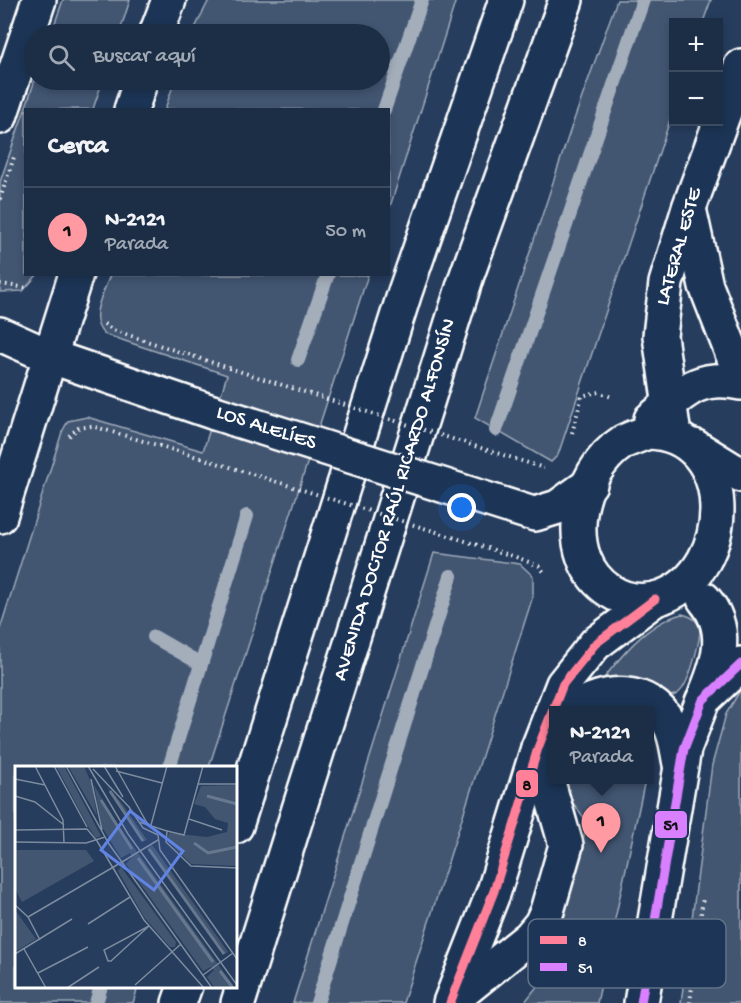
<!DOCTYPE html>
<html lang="es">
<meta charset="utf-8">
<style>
:root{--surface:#1c2e46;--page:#293a51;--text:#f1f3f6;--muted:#a0a8b3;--line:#3a4a5f;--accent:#ff9aa2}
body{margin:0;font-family:"Gochi Hand",sans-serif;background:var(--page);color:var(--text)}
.controls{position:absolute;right:18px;top:18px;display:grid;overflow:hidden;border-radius:0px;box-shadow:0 3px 9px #0003}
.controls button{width:54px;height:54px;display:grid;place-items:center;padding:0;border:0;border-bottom:2px solid var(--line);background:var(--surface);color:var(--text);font:30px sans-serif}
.you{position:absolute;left:462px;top:508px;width:21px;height:21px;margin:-15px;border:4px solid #fff;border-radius:50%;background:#1a73e8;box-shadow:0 0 0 9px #1a73e833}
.badge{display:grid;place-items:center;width:39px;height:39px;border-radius:50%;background:var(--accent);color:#111;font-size:20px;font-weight:700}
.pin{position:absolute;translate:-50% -50px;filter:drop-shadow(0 2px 3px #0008)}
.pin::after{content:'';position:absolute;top:32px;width:21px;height:18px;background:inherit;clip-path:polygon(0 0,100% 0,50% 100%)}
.popup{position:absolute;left:549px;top:706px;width:105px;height:78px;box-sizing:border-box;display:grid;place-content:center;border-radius:0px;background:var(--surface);filter:drop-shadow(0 2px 4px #0005);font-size:20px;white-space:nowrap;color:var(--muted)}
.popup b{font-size:22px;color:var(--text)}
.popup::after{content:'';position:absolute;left:50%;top:100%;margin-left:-12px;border:12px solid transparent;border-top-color:var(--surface)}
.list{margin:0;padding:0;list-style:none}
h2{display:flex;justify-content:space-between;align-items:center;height:78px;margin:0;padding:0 24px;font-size:26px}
h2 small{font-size:20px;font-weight:400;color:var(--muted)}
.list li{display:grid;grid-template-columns:39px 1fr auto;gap:18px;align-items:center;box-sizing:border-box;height:90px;padding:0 24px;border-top:2px solid var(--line)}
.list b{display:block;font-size:22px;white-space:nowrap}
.list p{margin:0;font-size:20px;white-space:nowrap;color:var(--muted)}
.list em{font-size:20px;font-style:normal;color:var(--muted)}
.icon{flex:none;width:33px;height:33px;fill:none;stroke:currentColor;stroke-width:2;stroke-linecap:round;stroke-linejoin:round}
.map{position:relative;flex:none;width:741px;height:1003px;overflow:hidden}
.search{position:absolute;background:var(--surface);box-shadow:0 3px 9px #0003;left:24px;top:24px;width:366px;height:66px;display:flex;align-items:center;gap:15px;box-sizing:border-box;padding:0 21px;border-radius:33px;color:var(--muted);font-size:22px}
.panel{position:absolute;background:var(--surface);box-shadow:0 3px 9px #0003;left:24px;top:108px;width:366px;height:168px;border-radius:0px}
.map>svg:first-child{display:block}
.green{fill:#425672;stroke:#a0aab8;stroke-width:1.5}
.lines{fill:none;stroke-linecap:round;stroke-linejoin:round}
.stream{stroke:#a4aebb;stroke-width:14}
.minor-casing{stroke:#fff;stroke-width:38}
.major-casing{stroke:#fff;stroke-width:38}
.highway-casing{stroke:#fff;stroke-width:38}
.path{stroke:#fff;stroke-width:4;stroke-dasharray:1.5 4.5;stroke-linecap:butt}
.minor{stroke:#1d3557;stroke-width:33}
.major{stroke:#1d3557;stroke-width:33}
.highway{stroke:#1d3557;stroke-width:33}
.major-bridge-casing{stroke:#fff;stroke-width:38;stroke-linecap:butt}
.path-bridge{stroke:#fff;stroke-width:4;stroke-dasharray:1.5 4.5;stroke-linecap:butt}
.major-bridge{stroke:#1d3557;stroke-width:33}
.bus-1-casing{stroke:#1d3557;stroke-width:14}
.bus-2-casing{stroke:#1d3557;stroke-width:14}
.bus-1{stroke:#ff8098;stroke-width:9}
.bus-2{stroke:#d880ff;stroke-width:9}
.labels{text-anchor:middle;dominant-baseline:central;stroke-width:5;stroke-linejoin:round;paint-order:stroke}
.street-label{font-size:21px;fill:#fff;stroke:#1d3557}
.inset-river{fill:none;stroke:#67788e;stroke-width:3}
.inset-road{fill:none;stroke:#7d8b9e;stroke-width:1.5}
.view{fill:#6183e4;fill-opacity:0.15;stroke:#6183e4;stroke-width:3}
.inset-edge{fill:none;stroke:#fff;stroke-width:3}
.key{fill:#1d3557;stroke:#617289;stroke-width:1.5}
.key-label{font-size:16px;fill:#fff}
.line-badge{stroke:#1d3557;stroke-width:2}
.pale-badge-label{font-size:16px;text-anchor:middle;font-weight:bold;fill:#111}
</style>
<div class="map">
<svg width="741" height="1003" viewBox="0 0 741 1003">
<rect width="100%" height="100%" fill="#263d5e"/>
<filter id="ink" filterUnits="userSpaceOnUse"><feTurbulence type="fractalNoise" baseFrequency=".0167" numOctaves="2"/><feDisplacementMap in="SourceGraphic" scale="12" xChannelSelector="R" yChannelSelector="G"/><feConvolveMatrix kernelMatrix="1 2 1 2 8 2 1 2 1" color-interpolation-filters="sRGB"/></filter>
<g filter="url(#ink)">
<g class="green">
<path d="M 63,0 L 130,0 L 119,34 L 51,34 Z"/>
<path d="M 209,0 L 456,0 L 389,210 L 388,110 L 165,109 L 175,80 L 380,80 L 380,34 L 192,34 Z"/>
<path d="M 617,0 L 711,0 L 703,22 L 674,22 L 673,111 L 558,455 L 551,462 L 475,418 L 571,128 Z"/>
<path d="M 35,80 L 103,80 L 93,109 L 26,110 L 26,274 L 37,275 L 23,291 L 0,292 L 0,182 Z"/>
<path d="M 110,275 L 368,275 L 209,767 L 16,768 L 16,986 L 138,987 L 133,1003 L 0,1003 L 0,629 L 62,432 L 68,421 L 87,417 L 203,451 L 227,375 L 104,334 C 87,318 104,293 110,275 Z"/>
<path d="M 434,553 L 520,564 L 533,576 L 533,596 L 403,1003 L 293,1003 Z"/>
<path d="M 682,614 C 693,617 700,621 700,633 C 698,647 689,687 677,694 C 663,702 615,689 598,686 C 619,658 646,623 682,614 Z"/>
<path d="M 741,689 L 741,1003 L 681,1003 L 712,765 L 726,714 Z"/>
<path d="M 563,780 L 645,780 L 597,1003 L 524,1003 L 539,984 L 585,833 L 585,819 L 567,795 Z"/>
</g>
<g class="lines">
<g class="stream">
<path d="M 384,110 L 422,0"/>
<path d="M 298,360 L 328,274"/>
<path d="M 496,430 L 643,0"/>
<path d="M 154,637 L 201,664"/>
<path d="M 169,768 L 247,516"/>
<path d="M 96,1003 L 101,986"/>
<path d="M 317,1003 L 451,576"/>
</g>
<defs>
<g id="minor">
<path d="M 0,117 L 39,0"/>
<path d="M 0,334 L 49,356"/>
<path d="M 651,419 C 684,393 696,374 741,383"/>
</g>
<g id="major">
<path d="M 156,34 L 169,0"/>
<path d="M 131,110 L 141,80"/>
<path d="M 690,213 L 706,286 L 741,376"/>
<path d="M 49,356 L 215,413"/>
<path d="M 648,432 C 738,434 737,570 662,597 C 644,603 625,601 610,591 C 559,558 576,472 623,442 C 631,438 640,435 648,432 Z"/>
<path d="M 674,435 L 660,336 L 666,283 L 689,208 L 741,66"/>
<path d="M 694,446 L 741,475"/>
<path d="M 535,514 L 558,507 L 590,484"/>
<path d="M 0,516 L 76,274"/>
<path d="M 704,599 C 729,628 720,660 706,693"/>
<path d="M 575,710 C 604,688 649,687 669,723 C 676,735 677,750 680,764"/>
<path d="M 452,1000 L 530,937 L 541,924 L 547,911 L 566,845 L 538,748"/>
<path d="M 450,1003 L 494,891 L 538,748 L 563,684 L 595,644 L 655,599"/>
<path d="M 641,1003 L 684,749 L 703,700 L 741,664"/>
</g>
<g id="highway">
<path d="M 236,826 L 405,292 L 506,0"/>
<path d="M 179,1003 L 185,986"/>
<path d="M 238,1003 L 467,275 L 566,0"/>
</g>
</defs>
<use href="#minor" class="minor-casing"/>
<use href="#major" class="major-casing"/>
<use href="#highway" class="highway-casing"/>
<g class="path">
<path d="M 0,199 L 15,154"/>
<path d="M 0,284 L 28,288"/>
<path d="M 104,324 L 113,330 L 229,368"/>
<path d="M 572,433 L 582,396 L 597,392 L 612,397"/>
<path d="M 69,436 L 78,428 L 92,426 L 201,458"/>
<path d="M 516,557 L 539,566 L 544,572"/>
<path d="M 690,1003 L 703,897"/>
</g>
<use href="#minor" class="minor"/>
<use href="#major" class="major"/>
<use href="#highway" class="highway"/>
<defs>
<path id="major-bridge" d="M 215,413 L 530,513"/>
</defs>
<use href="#major-bridge" class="major-bridge-casing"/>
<g class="path-bridge">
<path d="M 229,368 L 544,468"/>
<path d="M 201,458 L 516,557"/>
</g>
<use href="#major-bridge" class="major-bridge"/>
<defs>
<path id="bus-1" d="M 450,1003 L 494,891 L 538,748 L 563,684 L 595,644 L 655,599"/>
<path id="bus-2" d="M 641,1003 L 684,749 L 703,700 L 741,664"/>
</defs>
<use href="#bus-1" class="bus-1-casing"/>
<use href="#bus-2" class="bus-2-casing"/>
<use href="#bus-1" class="bus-1"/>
<use href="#bus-2" class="bus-2"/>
</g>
</g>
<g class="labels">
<g class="street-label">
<text transform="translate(680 247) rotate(-74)">LATERAL ESTE</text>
<text transform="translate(266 429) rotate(18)">LOS ALELÍES</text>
<text transform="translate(396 500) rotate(-73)">AVENIDA DOCTOR RAÚL RICARDO ALFONSÍN</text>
</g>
</g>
<g transform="translate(15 766)">
<rect width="222" height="222" fill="#263d5e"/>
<path d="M 41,0 L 49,0 L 86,70 L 81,72 L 74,62 ZM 53,0 L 69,0 L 77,19 L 82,50 ZM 79,19 L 100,55 L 220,222 L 200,222 L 192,211 L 199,204 L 196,201 L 188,205 L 111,98 L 117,91 L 115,87 L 106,92 L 87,61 ZM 91,19 L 108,39 L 132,74 L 127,76 ZM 222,19 L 222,100 L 176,98 L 152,74 L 154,67 L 192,71 L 212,66 L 213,57 L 200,53 L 190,41 L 179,38 L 186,20 ZM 136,79 L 138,80 L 213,186 L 208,189 L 132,83 ZM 0,84 L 71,84 L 79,95 L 7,136 L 0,123 ZM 106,101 L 161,176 L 160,181 L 155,181 L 129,151 L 103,105 ZM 0,144 L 21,173 L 0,186 Z" fill="#425672"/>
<path class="inset-river" d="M 95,25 L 128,75M 192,30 L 222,38M 86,34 L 117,83M 179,77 L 193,87 L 222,81M 134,83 L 209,188M 123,92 L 198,196M 205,205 L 218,222"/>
<path class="inset-road" d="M 20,0 L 48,54 L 49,77M 39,0 L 72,61M 51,0 L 94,78 L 197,222M 73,0 L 113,68 L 222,219M 89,0 L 108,31M 100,0 L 132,57M 78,3 L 115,42M 101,5 L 147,17M 0,13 L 30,19M 76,13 L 87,64M 183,18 L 222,18M 0,30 L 20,36 L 49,59M 114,41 L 128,62 L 143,69M 174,53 L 207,64M 124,56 L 152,65 L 151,76 L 176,100 L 222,102M 136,59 L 152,0M 0,64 L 72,63 L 82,75M 152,65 L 169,69 L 188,0M 143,69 L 145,84 L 222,193M 82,75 L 129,154 L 189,222M 0,76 L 71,77 L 90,71M 107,96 L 143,74M 0,139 L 13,151 L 25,174M 13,151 L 107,96M 73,158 L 115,131M 134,160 L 96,195 L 93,195 L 89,184 ZM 9,183 L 31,222M 0,188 L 57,153M 23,207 L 73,181M 188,209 L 218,187M 120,219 L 166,178M 52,222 L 84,201"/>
<path class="view" d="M 115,45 L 168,85 L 139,124 L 86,84 Z"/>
<rect width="222" height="222" class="inset-edge"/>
</g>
<rect x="528" y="919" width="198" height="69" rx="9" class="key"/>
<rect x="540" y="936" width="27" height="8" fill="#ff8098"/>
<rect x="540" y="963" width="27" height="8" fill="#d880ff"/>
<g class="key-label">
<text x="578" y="946">8</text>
<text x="578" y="973">51</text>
</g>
<g class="line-badge">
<rect x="515" y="769" width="24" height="29" rx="6" fill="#ff8098"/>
<rect x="654" y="810" width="34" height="29" rx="6" fill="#d880ff"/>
</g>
<g class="pale-badge-label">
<text x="527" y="790">8</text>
<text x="671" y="830">51</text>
</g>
</svg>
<div class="controls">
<button>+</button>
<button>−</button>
</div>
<div class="you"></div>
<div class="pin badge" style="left:601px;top:853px">1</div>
<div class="popup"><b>N-2121</b>Parada</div>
<div class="search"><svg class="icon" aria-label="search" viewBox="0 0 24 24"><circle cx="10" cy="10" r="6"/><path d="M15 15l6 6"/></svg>Buscar aquí</div>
<section class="panel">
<h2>Cerca<small></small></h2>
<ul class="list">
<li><span class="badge">1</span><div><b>N-2121</b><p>Parada</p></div><em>50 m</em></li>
</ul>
</section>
</div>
